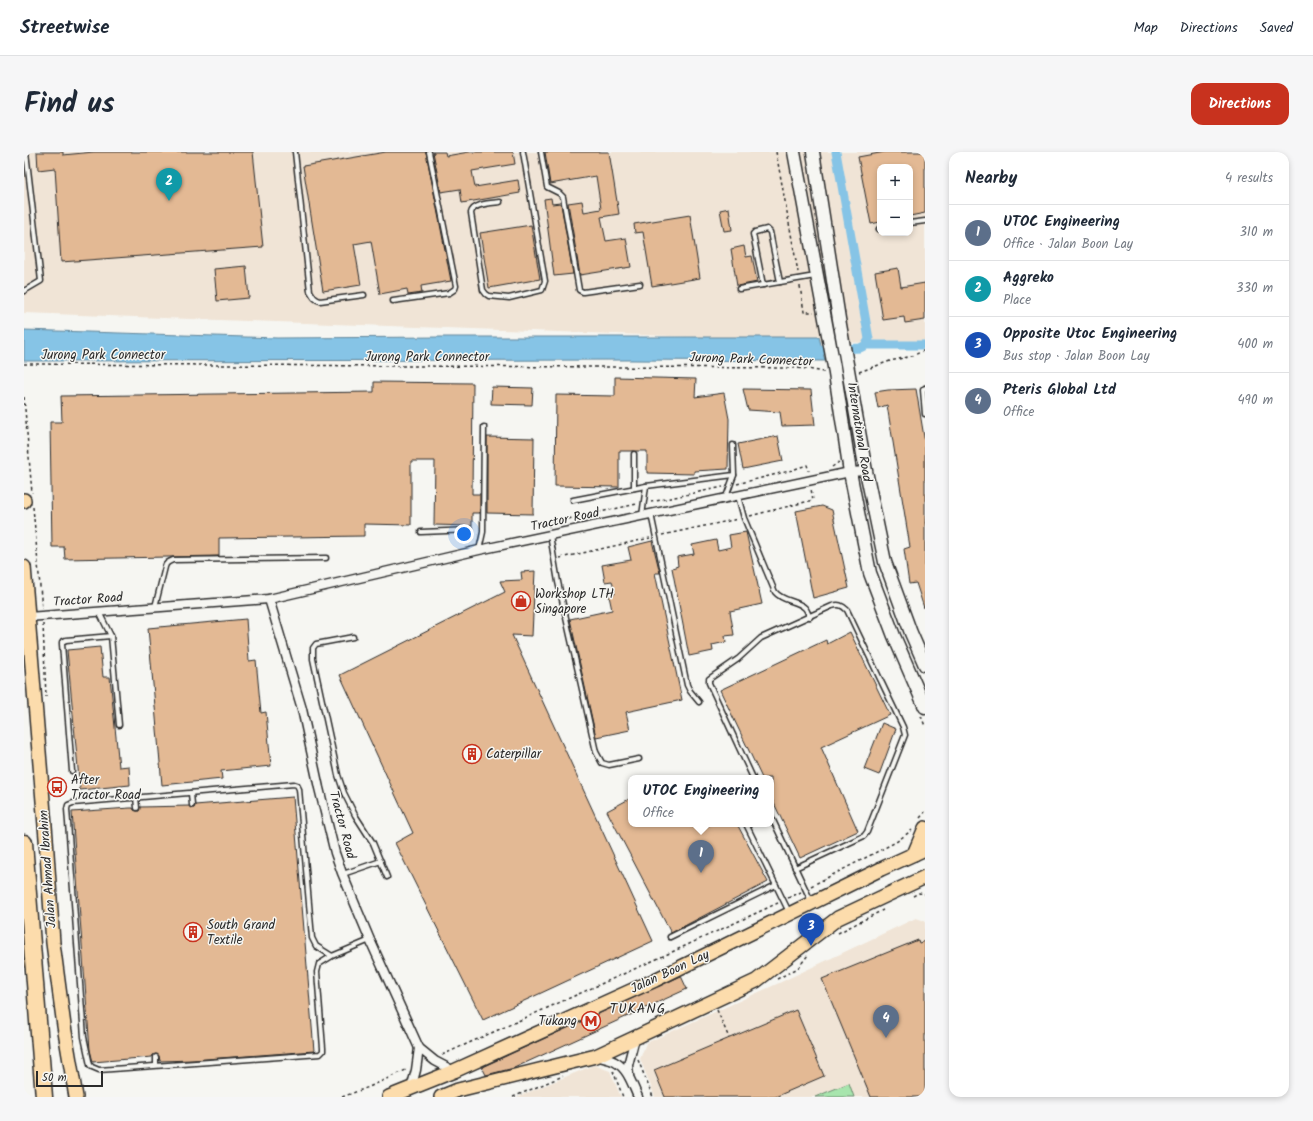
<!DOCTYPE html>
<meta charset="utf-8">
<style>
:root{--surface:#fff;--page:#f6f6f7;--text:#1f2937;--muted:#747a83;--line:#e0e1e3;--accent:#c8321e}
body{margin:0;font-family:Kalam,sans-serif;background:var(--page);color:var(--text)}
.controls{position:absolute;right:12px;top:12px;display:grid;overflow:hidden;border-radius:8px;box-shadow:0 2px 6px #0003}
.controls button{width:36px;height:36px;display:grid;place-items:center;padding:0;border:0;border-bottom:1px solid var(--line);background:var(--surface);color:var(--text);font:20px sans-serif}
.scale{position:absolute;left:12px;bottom:10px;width:67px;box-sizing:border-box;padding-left:4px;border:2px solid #2b2b2b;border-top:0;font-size:11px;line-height:14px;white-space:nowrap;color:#2b2b2b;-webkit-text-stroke:3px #f6f6f2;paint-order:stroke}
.you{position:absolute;left:440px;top:382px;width:14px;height:14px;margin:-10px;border:3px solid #fff;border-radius:50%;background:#1a73e8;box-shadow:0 0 0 6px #1a73e833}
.badge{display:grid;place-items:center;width:26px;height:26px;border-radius:50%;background:var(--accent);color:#fff;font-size:13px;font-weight:700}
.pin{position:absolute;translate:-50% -33px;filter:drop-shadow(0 1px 2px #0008)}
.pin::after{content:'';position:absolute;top:21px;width:14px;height:12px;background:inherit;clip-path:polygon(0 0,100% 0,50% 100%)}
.popup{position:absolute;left:604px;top:623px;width:146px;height:52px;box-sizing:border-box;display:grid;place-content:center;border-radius:8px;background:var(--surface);filter:drop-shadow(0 1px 3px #0005);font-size:13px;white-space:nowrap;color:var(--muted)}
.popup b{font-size:15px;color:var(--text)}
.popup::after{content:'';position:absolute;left:50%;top:100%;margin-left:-8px;border:8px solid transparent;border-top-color:var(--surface)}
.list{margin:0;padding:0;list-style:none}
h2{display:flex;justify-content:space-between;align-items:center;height:52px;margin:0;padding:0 16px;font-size:17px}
h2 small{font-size:13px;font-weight:400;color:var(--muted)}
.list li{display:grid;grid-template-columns:26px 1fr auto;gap:12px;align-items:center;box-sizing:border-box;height:56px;padding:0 16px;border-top:1px solid var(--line)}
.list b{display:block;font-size:15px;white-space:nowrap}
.list p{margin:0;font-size:13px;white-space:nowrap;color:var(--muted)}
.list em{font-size:13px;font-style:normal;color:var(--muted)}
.map{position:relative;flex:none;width:901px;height:945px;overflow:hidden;border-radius:12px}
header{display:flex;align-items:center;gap:24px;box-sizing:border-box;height:56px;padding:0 20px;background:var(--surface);border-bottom:1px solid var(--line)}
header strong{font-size:19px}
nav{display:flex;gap:22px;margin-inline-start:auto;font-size:14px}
.intro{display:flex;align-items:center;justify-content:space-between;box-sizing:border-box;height:96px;padding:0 24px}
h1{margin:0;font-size:28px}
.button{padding:10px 18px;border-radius:12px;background:var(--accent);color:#fff;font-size:14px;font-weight:700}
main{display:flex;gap:24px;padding:0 24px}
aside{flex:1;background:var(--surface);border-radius:12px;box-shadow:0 2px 6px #0003}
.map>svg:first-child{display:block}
.built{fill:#f0e4d6;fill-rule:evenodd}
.green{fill:#a7e5ad;stroke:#69886c}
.water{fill:#86c4e6;stroke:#62879b}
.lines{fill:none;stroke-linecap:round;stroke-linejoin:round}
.canal{stroke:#86c4e6;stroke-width:9}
.building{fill:#e3b994;stroke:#2b2b2b}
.lane-casing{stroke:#2b2b2b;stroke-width:7}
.street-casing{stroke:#2b2b2b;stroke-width:11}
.secondary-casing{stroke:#2b2b2b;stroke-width:15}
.primary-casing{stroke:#2b2b2b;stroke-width:16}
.highway-casing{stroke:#2b2b2b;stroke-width:19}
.path{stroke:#2b2b2b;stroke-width:1.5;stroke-dasharray:3 3;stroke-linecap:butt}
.lane{stroke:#f6f6f2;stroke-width:4}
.street{stroke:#f6f6f2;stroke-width:8}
.secondary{stroke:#f6f6f2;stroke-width:12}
.primary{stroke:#fcdcac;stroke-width:13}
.highway{stroke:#fcdcac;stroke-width:16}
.labels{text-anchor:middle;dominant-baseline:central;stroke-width:3;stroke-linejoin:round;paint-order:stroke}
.street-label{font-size:13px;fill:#2b2b2b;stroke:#f6f6f2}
.poi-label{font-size:13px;fill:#2b2b2b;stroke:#f6f6f2;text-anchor:start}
.neighbourhood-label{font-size:14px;letter-spacing:1px;fill:#2b2b2b;stroke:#f6f6f2}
</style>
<header>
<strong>Streetwise</strong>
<nav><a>Map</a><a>Directions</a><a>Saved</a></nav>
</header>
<div class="intro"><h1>Find us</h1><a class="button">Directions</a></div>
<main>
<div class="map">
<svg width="901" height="945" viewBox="0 0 901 945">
<rect width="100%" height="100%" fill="#f6f6f2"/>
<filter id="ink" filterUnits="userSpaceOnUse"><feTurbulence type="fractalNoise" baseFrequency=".025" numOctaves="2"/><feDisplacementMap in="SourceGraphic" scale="8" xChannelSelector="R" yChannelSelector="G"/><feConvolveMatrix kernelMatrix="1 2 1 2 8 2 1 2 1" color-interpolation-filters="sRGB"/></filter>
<g filter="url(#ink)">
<g class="built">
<path d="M 0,0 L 901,0 L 901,193 L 0,161 ZM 856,15 L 886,15 L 886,81 L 856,81 Z"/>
<path d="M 892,766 L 901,769 L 901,945 L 830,945 L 824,931 L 791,945 L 631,945 L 616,907 L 622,891 L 755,831 Z"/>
<path d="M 570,913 L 586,919 L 597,945 L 493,945 Z"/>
</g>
<path class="green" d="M 825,931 L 830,945 L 791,945 Z"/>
<path class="water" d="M 0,178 L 253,186 L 420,185 L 795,185 L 801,209 L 607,208 L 0,209 Z"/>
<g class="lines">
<g class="canal">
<path d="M 812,0 L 845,187 L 842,193"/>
<path d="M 799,198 L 836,196 L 842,193 L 901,193"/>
</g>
</g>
<g class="building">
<path d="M 13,0 L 39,0 L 39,3 L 70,0 L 229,0 L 239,95 L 37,110 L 31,16 L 14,18 Z"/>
<path d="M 362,0 L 402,0 L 427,129 L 397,134 L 398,141 L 384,143 L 383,137 L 356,142 L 347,89 L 330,92 L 337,133 L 299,139 L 279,14 Z"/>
<path d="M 409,0 L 421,0 L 422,4 L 445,0 L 489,0 L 491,12 L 448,19 L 451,35 L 494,28 L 496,41 L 438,51 L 436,37 L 417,40 Z"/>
<path d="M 521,0 L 585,0 L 595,62 L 577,65 L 582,89 L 602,86 L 607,115 L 556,123 L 544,51 L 558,49 L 560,60 L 577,57 L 572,24 L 526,32 Z"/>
<path d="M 861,0 L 901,0 L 901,61 L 886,64 L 886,15 L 856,15 L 856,70 L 847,72 L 834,5 Z"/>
<path d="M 527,46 L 528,52 L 536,51 L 537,52 L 549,122 L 530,124 L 520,47 Z"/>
<path d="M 705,56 L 708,78 L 700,79 L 696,58 Z"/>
<path d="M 666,63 L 676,126 L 628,134 L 619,80 L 611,81 L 610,72 Z"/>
<path d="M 507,73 L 516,127 L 465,136 L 456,81 Z"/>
<path d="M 720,94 L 722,105 L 728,104 L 733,130 L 713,134 L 707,97 Z"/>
<path d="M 222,114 L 225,146 L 193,149 L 190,117 Z"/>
<path d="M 874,116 L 877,135 L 901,131 L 901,168 L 881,171 L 880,165 L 859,168 L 851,120 Z"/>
<path d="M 591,225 L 672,227 L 671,245 L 700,241 L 705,267 L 704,317 L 670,319 L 670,322 L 623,321 L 623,299 L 595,299 L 595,335 L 531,334 L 532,243 L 591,244 Z"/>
<path d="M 350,230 L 449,231 L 448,342 L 456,342 L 456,361 L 448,361 L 448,374 L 410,373 L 411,309 L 387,309 L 387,373 L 340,372 L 340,384 L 195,386 L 195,404 L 41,407 L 40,395 L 28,395 L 26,270 L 38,270 L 37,244 L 350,240 Z"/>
<path d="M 468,235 L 509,236 L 508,253 L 467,252 Z"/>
<path d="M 719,237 L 787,238 L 791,273 L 758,274 L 756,260 L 724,258 Z"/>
<path d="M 892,237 L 901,291 L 901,456 L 900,456 L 892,431 L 885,432 L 880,397 L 886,395 L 863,253 L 854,256 L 851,240 L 864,238 Z"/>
<path d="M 754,284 L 759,309 L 719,317 L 714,292 Z"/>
<path d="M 463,285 L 510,286 L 509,362 L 463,361 Z"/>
<path d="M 798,354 L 808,358 L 825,436 L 789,446 L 772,359 Z"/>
<path d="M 722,380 L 738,452 L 706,459 L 710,483 L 701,484 L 702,490 L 688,493 L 689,499 L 665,504 L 648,416 L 654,414 L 653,405 L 670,402 L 668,393 L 692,388 L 694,398 L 707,395 L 705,383 Z"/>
<path d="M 628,389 L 636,421 L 631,421 L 658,548 L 602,560 L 606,578 L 572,585 L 546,467 L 588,458 L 585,444 L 591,442 L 588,429 L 581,430 L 578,413 L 607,408 L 604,395 Z"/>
<path d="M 511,419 L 508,484 L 488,483 L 629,789 L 459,868 L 371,691 L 389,681 L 316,523 L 481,440 L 476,429 L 498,428 L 497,420 Z"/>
<path d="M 222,467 L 225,509 L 232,508 L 237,561 L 242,560 L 247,614 L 197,619 L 198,627 L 138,633 L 124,476 Z"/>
<path d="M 826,480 L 866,563 L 797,595 L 834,679 L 776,706 L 747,645 L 747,626 L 738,626 L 696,538 L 802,488 L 803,492 Z"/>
<path d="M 76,495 L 79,525 L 86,525 L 95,615 L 105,614 L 106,633 L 56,638 L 43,498 Z"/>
<path d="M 858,571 L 872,577 L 855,623 L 840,617 Z"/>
<path d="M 269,645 L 290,899 L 169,908 L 136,909 L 135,904 L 132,902 L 129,903 L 128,905 L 69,910 L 66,898 L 48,660 L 106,656 L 109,656 L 110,658 L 113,659 L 115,659 L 116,655 L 165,654 L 168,656 L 170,656 L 171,653 Z"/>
<path d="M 607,646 L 607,672 L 673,672 L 676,678 L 687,672 L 713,672 L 744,730 L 647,781 L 583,659 Z"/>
<path d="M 894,788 L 895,791 L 901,789 L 901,945 L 847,945 L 798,827 Z"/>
<path d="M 657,824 L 663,837 L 490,916 L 462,923 L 458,915 Z"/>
<path d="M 772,858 L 800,924 L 751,945 L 641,945 L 630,918 Z"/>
</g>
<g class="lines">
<defs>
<g id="lane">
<path d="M 271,0 L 286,139 C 289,144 290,147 296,149 L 340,143"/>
<path d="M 517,0 L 523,35 L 535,41 L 539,45 L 555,138 L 559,140 L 616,132"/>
<path d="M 476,50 C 468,51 449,51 447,61 L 459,138 L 462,142 L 465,144 L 485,146 L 518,138 L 521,129 L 499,0"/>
<path d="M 886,71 L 901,69"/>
<path d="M 855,77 L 856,76"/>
<path d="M 739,133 L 729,82 L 731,80 L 743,77 L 746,80 L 756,130"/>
<path d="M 715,137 L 791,124"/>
<path d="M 0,139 L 17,129 L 2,0"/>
<path d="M 369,149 L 425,141 L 431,137 L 432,134 L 405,0"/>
<path d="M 901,236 L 899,238 L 901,262"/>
<path d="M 610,302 L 610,336"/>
<path d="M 714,344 L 720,366 L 751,440 C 759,450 773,448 781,456 C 783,458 784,462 786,465"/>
<path d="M 702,345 L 710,323 L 709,293"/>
<path d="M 549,348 L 622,334 L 710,323"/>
<path d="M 627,362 L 663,533 L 666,539 L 675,550"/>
<path d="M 618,364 L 622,334"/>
<path d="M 397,380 L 447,378"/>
<path d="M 526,383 L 534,430 L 572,600 L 578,611 L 585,613 L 615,607"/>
<path d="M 455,398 L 459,380 L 460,275"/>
<path d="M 131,455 L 141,415 C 142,411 144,410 149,408 L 302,406"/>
<path d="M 75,460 L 87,484 L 95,573"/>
<path d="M 329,485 L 292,492 L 289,496 L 289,507 L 314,623 L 320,641 L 331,663 L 349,691 L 363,725"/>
<path d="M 48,619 L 38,492 L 38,490 L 42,488 L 87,484"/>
<path d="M 729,626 L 685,531 L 685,527 L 714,507 L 737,486 L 808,454 C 815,452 818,453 823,458 L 879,575 L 881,583 L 843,680 L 840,684 L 771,716"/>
<path d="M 167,641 L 168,653"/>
<path d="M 112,645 L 113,656"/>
<path d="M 747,664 L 787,749"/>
<path d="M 722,672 L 765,760"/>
<path d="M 319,722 L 357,709"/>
<path d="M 646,785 L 752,733"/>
<path d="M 308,804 L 292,794 L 288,786 L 275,637 L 273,633 L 270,632 L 49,651 L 44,653 L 43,657 L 60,885 L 66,913 L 68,915 L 75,918 L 296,902 L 299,899 L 299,896 L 293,820 L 295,812 L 308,804 L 346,788"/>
<path d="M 132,905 L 132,913"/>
</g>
<g id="street">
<path d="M 245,447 L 278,557 L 295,636 L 311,701 L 318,721 L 346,788 L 395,896 L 411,909 L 430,919"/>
<path d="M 4,465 L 245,447 L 455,398 L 826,320 L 842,319"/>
<path d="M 572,904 C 578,906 586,907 591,910 C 604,917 608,932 614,945"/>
<path d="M 605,924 L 604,913 L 611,886"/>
<path d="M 387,937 L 392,918 L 395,896"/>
</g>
<g id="secondary">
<path d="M 770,0 L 810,215 L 826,320 L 846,421 L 870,484 L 901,555"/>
<path d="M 789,0 L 815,167 L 842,319 L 861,410 L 887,481 L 901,513"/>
</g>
<g id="primary">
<path d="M 0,348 L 0,349"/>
<path d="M 0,415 L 22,686 L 29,791 L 40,874 L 52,945"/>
<path d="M 890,702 L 901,676"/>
<path d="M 365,945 L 430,919 L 631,828 L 857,717 L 901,697"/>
<path d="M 417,945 L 434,938 L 572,904 L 732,829 L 814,766 L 901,725"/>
</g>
<path id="highway" d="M 0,691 L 20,945"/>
</defs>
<use href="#lane" class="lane-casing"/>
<use href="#street" class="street-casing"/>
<use href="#secondary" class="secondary-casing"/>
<use href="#primary" class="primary-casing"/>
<use href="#highway" class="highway-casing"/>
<g class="path">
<path d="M 752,0 L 774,120"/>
<path d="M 776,134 L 780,160 L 790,160"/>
<path d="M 0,212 L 772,216 L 784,217 L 800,220"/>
<path d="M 835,220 L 866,209 L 888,204 L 901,198"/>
<path d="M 0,245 L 8,341"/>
<path d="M 808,315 L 815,310"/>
<path d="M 713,332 L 765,319 L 783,313 L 785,319"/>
<path d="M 627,350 L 699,335"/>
<path d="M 9,355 L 18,457"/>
<path d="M 726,364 L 789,348 L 787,337"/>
<path d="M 525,375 L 525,371 L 613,352"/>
<path d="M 638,383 L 714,367"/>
<path d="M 536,406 L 626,386"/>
<path d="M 19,472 L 22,545"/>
<path d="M 897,564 L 901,574"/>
<path d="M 896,666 L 901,660"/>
<path d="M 787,734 L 872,690 L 888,678"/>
<path d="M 889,744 L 895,741 L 901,742"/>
<path d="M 764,746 L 777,740"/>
<path d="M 814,781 L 859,758"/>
<path d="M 753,827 L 774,816 L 784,803"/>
<path d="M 693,858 L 705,886"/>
<path d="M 418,903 L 635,806 L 754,751"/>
<path d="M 614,908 L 629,945"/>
<path d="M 589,919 L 599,945"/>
<path d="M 318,945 L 345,935 L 384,917"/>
<path d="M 489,945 L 539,924"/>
</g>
<use href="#lane" class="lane"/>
<use href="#street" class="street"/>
<use href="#secondary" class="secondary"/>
<use href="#primary" class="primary"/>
<use href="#highway" class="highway"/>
</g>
</g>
<defs>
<symbol id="shop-ring" viewBox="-11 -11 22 22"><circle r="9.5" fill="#f6f6f2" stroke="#c8321e" stroke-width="1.5"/><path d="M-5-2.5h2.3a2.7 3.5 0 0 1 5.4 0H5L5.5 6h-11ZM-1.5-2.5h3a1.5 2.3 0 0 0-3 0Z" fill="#c8321e"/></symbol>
<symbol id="building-ring" viewBox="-11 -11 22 22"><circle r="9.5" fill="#f6f6f2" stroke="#c8321e" stroke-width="1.5"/><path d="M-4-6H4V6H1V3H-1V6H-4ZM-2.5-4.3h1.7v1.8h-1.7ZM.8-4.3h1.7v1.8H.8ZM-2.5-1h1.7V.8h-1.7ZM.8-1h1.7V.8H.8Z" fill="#c8321e"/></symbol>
<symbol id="bus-ring" viewBox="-11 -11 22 22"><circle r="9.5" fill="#f6f6f2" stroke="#c8321e" stroke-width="1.5"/><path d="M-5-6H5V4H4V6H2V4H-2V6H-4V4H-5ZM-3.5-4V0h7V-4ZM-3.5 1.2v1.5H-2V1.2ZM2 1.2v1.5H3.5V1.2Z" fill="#c8321e"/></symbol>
<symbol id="metro-ring" viewBox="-11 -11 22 22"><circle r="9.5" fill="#f6f6f2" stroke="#c8321e" stroke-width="1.5"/><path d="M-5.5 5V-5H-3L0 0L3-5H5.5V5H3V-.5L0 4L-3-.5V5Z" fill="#c8321e"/></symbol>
</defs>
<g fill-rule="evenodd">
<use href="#shop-ring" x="486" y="438" width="22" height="22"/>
<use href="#building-ring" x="437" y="591" width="22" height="22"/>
<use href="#bus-ring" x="22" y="624" width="22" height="22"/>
<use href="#building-ring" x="158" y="769" width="22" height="22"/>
<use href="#metro-ring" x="556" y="858" width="22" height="22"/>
</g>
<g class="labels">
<g class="street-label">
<text x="79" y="203">Jurong Park Connector</text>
<text x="403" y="205">Jurong Park Connector</text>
<text transform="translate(727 208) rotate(2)">Jurong Park Connector</text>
<text transform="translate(835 280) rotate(81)">International Road</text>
<text transform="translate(541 368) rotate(-12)">Tractor Road</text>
<text transform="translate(64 448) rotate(-4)">Tractor Road</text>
<text transform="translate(318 673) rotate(75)">Tractor Road</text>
<text transform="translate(24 717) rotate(-94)">Jalan Ahmad Ibrahim</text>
<text transform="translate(646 820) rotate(-25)">Jalan Boon Lay</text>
</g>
<g class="poi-label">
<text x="511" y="442">Workshop LTH<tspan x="511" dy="15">Singapore</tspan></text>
<text x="462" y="602">Caterpillar</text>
<text x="47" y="628">After<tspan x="47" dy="15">Tractor Road</tspan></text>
<text x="183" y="773">South Grand<tspan x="183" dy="15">Textile</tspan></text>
<text x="553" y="869" text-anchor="end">Tukang</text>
</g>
<g class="neighbourhood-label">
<text x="614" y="857">TUKANG</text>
</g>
</g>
</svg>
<div class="controls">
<button>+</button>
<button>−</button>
</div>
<div class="scale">50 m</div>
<div class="you"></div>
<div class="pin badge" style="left:677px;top:721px;background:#5c6f8a">1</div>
<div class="popup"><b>UTOC Engineering</b>Office</div>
<div class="pin badge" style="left:145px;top:49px;background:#0f9aa8">2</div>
<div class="pin badge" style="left:787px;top:794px;background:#1a4fb4">3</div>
<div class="pin badge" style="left:862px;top:886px;background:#5c6f8a">4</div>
</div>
<aside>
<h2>Nearby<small>4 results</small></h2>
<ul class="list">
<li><span class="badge" style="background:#5c6f8a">1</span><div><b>UTOC Engineering</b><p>Office · Jalan Boon Lay</p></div><em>310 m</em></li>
<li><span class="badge" style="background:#0f9aa8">2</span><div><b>Aggreko</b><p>Place</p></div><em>330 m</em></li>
<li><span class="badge" style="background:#1a4fb4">3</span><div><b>Opposite Utoc Engineering</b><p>Bus stop · Jalan Boon Lay</p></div><em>400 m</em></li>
<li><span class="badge" style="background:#5c6f8a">4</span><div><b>Pteris Global Ltd</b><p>Office</p></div><em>490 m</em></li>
</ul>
</aside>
</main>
